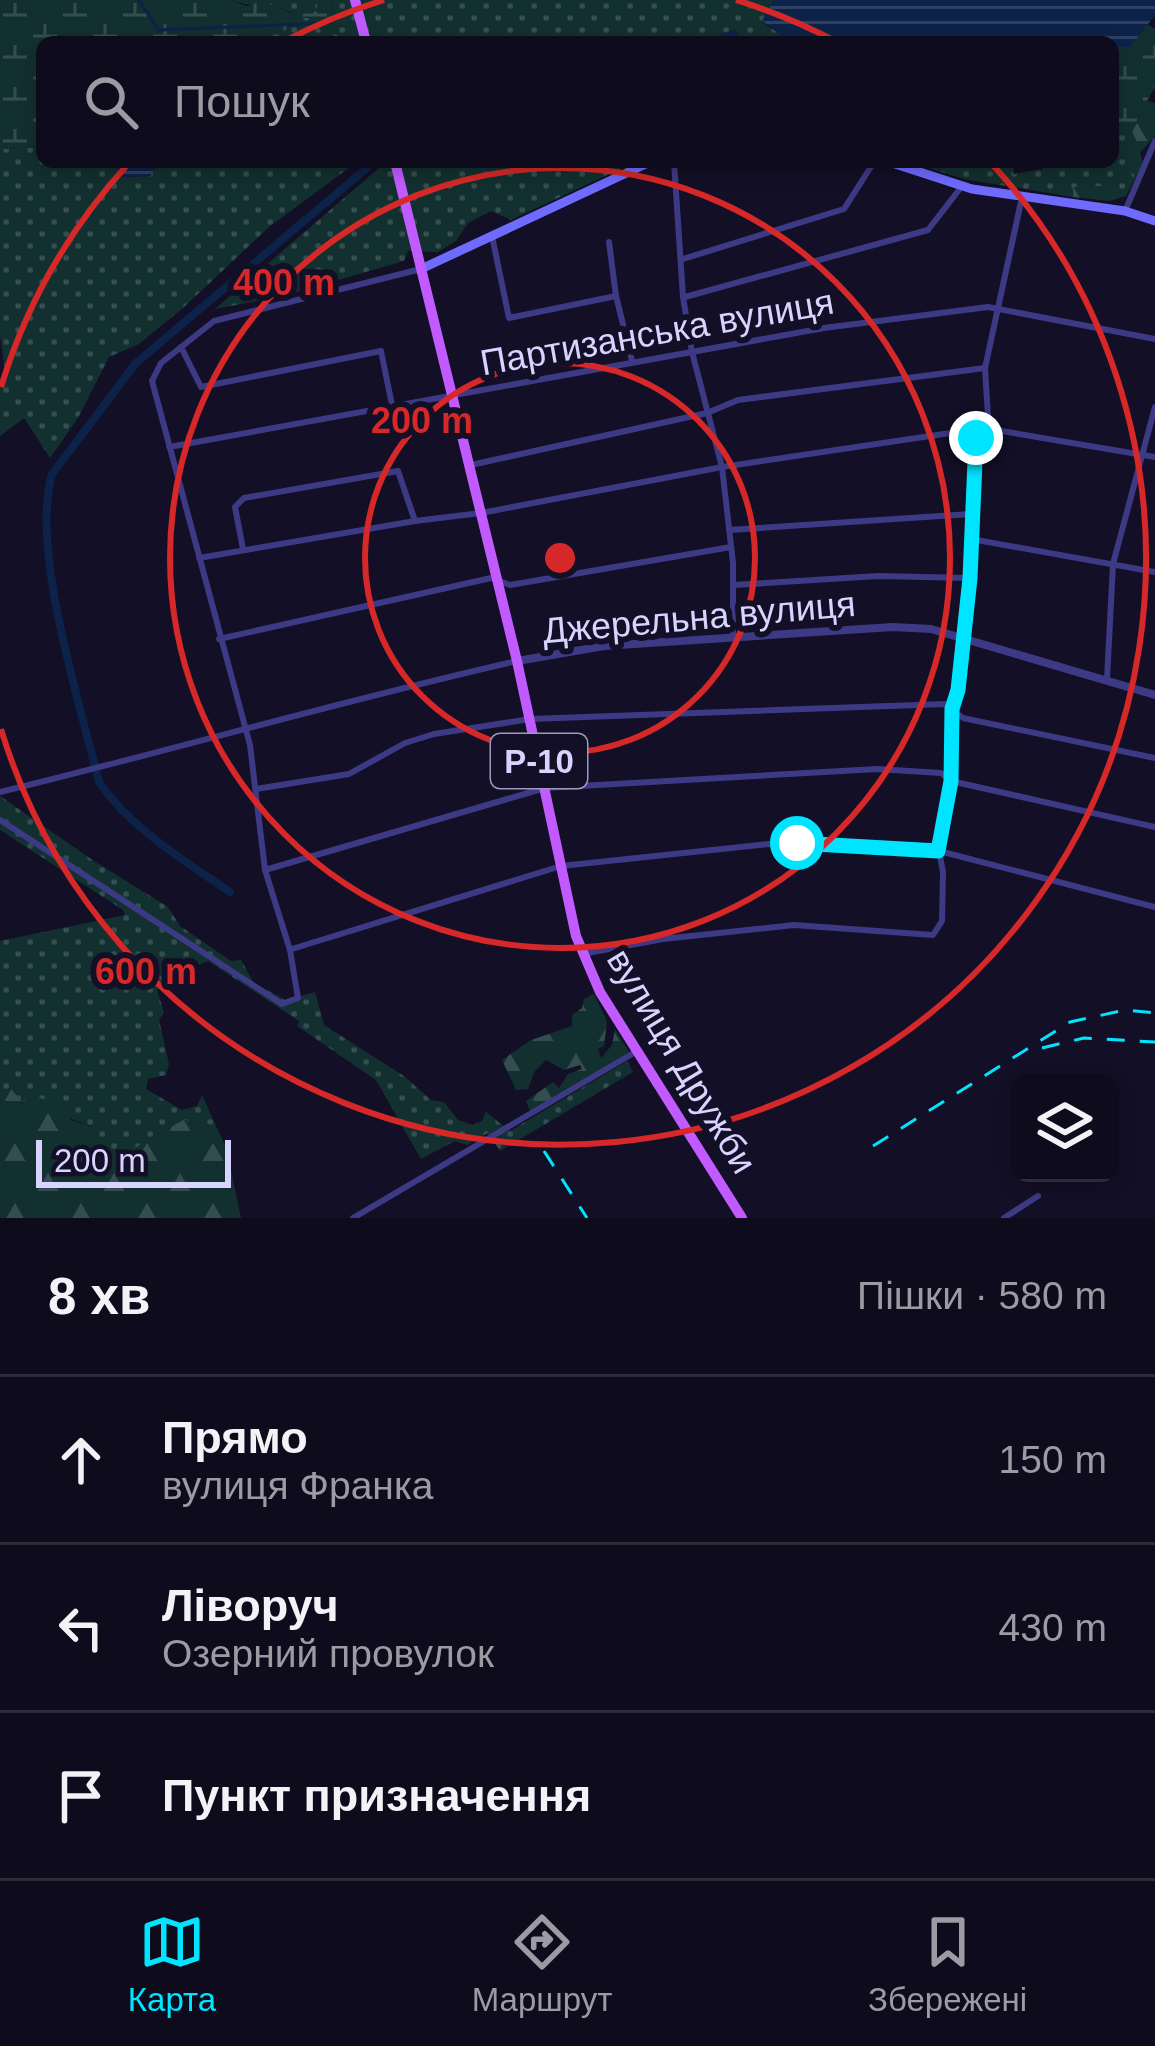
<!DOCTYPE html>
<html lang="uk">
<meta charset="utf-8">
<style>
:root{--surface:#0e0b1c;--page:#171425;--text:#f1f3f6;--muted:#9b9ba3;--line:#2e2b3b;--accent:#00e5ff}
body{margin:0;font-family:Arial,sans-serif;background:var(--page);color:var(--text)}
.controls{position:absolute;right:36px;bottom:36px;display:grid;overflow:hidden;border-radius:18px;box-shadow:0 6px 18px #0003}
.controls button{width:108px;height:108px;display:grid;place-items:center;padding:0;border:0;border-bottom:3px solid var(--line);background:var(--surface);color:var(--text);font:60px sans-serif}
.scale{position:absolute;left:36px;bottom:30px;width:195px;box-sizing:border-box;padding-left:12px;border:6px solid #d9d4ff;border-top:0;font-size:33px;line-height:42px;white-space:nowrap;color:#d9d4ff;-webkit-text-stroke:9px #130f26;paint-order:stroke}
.stop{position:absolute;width:36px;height:36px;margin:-27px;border:9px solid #00e5ff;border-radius:50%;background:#fff}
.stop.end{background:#00e5ff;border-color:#fff;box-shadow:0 3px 12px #0008}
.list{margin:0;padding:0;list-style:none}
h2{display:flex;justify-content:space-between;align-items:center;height:156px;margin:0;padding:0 48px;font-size:51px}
h2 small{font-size:39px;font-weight:400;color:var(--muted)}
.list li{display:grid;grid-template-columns:78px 1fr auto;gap:36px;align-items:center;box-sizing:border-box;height:168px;padding:0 48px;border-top:3px solid var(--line)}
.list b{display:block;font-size:45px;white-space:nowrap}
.list p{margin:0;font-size:39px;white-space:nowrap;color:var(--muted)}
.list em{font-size:39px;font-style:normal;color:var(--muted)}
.icon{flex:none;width:66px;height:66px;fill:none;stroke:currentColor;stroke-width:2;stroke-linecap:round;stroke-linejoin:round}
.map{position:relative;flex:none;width:1155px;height:1218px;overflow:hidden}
.search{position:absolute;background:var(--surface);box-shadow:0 6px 18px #0003;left:36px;right:36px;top:36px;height:132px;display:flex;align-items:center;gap:30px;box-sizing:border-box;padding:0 42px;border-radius:18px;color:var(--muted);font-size:45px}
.sheet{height:660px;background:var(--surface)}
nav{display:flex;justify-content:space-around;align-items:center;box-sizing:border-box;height:168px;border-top:3px solid var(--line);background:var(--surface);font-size:33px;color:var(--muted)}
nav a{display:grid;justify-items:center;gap:6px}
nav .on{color:var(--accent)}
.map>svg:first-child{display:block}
.grass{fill:url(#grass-dots)}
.forest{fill:url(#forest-firs)}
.wetland{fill:url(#wetland-marsh)}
.water{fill:url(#water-rules)}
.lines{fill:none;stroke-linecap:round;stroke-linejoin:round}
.stream{stroke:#0c2248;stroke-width:3}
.canal{stroke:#0c2248;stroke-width:8}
.minor{stroke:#3d3a85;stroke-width:6}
.tertiary{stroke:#3d3a85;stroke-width:8}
.secondary{stroke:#6f6bff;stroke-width:9}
.primary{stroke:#c25bff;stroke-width:10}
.rail{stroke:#00e5ff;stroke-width:3;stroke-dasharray:18 15;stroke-linecap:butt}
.route{stroke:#00e5ff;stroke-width:15}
.ring{fill:none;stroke:#d62828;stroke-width:6}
.labels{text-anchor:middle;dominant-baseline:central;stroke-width:12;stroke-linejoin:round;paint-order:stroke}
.shield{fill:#130f26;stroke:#9e99be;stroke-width:3}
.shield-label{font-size:33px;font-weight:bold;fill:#d9d4ff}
.street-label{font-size:36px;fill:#d9d4ff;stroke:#130f26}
.centre{fill:#d62828;stroke:#130f26;stroke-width:6}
.ring-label{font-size:36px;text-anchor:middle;font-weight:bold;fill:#d62828;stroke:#130f26;stroke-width:12;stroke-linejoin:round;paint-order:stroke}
</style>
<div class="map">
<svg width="1155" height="1218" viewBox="0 0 1155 1218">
<defs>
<pattern id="grass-dots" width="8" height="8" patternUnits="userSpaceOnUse" patternTransform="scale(3)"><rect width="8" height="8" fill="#12302f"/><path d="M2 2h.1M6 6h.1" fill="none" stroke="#344d4e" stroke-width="1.8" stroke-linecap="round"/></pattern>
<pattern id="forest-firs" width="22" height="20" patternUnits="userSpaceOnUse" patternTransform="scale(3)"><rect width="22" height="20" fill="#12302f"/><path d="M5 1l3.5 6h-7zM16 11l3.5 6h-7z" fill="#344d4e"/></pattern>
<pattern id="wetland-marsh" width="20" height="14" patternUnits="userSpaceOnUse" patternTransform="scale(3)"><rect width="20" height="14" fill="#12302f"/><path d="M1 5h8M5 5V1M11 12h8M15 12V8" fill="none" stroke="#344d4e"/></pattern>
<pattern id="water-rules" width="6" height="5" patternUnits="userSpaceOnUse" patternTransform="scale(3)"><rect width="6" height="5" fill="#0c2248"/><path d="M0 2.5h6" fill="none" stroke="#2f4163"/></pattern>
</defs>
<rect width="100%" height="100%" fill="#130f26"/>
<g class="grass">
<path d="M 230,0 L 318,0 L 317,11 L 296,15 C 275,2 253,8 230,0 Z"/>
<path d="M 332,0 L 774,0 L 762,22 L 792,42 L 338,42 Z"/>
<path d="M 313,17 L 328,42 L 272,42 L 297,19 Z"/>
<path d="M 1113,121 L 1132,132 L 1136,140 L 1135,176 L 1124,194 L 1073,188 L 1073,197 L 964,179 L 909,162 L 1015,162 L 1013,174 L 1042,169 L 1052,162 L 1113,162 Z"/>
<path d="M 42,147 L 42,162 L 112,162 L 120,177 L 150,176 L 162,162 L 357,162 L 269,227 L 183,308 L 139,344 L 109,357 L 78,418 L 50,458 L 24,418 L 0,436 L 0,383 L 6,378 L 0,335 L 0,149 Z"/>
<path d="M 377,162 L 635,162 L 511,220 L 491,211 L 468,223 L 456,241 L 438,252 L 408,251 L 404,261 L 283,296 L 215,309 L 379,168 Z"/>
<path d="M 0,796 L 94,861 L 168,907 L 180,926 L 231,961 L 241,960 L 254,983 L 286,1000 L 315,992 L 324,1025 L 404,1076 L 431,1100 L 444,1102 L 458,1120 L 473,1125 L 482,1121 L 486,1112 L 510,1131 L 627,1061 L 633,1072 L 500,1151 L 488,1133 L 467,1145 L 455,1141 L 421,1159 L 376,1080 L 297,1026 L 299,1021 L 208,961 L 186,970 L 157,990 L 164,1013 L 159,1020 L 169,1064 L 166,1075 L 148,1079 L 146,1089 L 182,1110 L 197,1106 L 202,1095 L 216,1126 L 183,1120 L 124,1155 L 103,1150 L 91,1126 L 22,1101 L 10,1088 L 0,1092 L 0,941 L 125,915 L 123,910 L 0,830 Z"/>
</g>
<g class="forest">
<path d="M 1155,103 L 1155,136 L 1140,153 L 1143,163 L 1126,196 L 1110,201 L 1073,197 L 1073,187 L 1103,186 L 1124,193 L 1135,176 L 1131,172 L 1135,162 L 1130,152 L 1136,140 L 1132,132 L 1137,120 Z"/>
<path d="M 594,994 L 607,1021 L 604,1046 L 598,1049 L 601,1058 L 612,1045 L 615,1029 L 629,1052 L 531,1113 L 526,1101 L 553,1082 L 559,1088 L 568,1074 L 582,1069 L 580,1065 L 564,1070 L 546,1060 L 534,1072 L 528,1089 L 516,1090 L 502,1060 L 531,1040 L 572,1026 L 572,1015 L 582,1008 L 584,999 Z"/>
<path d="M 10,1088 L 22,1101 L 35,1097 L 59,1102 L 71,1120 L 91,1126 L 103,1150 L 123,1155 L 183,1120 L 216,1126 L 226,1147 L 241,1218 L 0,1218 L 0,1092 Z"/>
</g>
<g class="wetland">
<path d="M 0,0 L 230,0 L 247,6 L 263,1 L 296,15 L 317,11 L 318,0 L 332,0 L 338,42 L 328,42 L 312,17 L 297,19 L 272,42 L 42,42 L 42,147 L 0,149 Z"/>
<path d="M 1145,23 L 1155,29 L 1155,87 L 1147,101 L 1155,103 L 1137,120 L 1132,132 L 1113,121 L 1113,47 L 1130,47 Z"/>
</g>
<g class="water">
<path d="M 774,0 L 1155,0 L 1155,15 L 1130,47 L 1113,47 L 1113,42 L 792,42 L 762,21 Z"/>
<path d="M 112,162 L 130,165 L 162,162 L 150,176 L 119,177 Z"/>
</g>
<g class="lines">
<path class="stream" d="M 139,0 L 158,30 L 330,23"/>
<g class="canal">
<path d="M 710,42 L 734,34"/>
<path d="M 230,892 C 185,861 130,828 99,782 C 80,704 30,548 52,474 L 136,363 L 374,162"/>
</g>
<g class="minor">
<path d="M 674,162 L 683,297 L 692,352 L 722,467 L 733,563 L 733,637"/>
<path d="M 1125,211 L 1155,141"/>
<path d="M 492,236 L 509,318 L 616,296 L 632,361"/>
<path d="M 609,242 L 616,296"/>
<path d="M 683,259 L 844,209 L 874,162"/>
<path d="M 685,297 L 928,230 L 962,186"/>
<path d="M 181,347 L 201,387 L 381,351 L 392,405"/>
<path d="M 169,447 L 824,328 L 988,307 L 1155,339"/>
<path d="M 471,465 L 707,413 L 738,400 L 985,368"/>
<path d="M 729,530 L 971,514"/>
<path d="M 971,539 L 1155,572"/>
<path d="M 243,549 L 235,507 L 244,498 L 398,471 L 415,521"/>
<path d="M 199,558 L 415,521 L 481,513 L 722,467 L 984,428 L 1155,457"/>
<path d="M 734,585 L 878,576 L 970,578"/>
<path d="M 219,639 L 491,578 L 510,585 L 731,547"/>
<path d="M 1107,679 L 1113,564 L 1155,407"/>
<path d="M 256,789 L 349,774 L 405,743 L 434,734 L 530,719 L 945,704 L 963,718 L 1155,758"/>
<path d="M 0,792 C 173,750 344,700 517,661"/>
<path d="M 0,820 L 282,1004 L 298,998 L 290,950 L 265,870 L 250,745 L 152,381 L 161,363 L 214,321 L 421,269"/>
<path d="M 265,870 L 545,788 L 877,769 L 941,773 L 951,781 L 1155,827"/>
<path d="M 292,949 L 561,866 L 768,844 L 939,851 L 1155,907"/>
<path d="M 582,954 L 663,939 L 794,925 L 933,935 L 942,921 L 943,872 L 939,851 L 951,781 L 952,709 L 958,690 L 970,578 L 977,438 L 988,416 L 985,368 L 1022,197"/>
<path d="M 353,1218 L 637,1051"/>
<path d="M 1004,1218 L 1038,1196"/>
</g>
<path class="tertiary" d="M 517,661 L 604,646 L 893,627 L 931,629 L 1155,695"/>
<g class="secondary">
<path d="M 889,162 L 972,189 L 1125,211 L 1155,221"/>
<path d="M 421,269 L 650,162"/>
</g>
<g class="primary">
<path d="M 355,0 L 366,42"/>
<path d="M 395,162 L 517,661 L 576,936 L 600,992 L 742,1218"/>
</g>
<g class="rail">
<path d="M 1042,1048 L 1084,1038 L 1155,1042"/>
<path d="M 873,1146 L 1070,1022 L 1125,1010 L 1155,1013"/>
<path d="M 544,1151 L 587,1218"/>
</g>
</g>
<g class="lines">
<path class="route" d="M 797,843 L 938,851 L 951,781 L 952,709 L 958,690 L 970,578 L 976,438"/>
</g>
<g class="ring">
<circle cx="560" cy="558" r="195"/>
<circle cx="560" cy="558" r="390"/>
<path d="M1 387A585 585 0 0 1 129 163M285 41A585 585 0 0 1 384 0M736 0A585 585 0 0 1 835 41M991 163A585 585 0 1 1 1 729"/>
</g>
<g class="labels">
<rect class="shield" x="491" y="734" width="96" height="54" rx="9"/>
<g class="shield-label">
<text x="539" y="761">Р-10</text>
</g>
<g class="street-label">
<text transform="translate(657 332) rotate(-10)">Партизанська вулиця</text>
<text transform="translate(699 617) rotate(-5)">Джерельна вулиця</text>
<text transform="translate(682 1061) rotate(59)">вулиця Дружби</text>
</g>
</g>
<circle cx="560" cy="558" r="18" class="centre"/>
<g class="ring-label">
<text x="284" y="295">400 m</text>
<text x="422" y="433">200 m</text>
<text x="146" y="984">600 m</text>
</g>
</svg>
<div class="controls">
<button><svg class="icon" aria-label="layers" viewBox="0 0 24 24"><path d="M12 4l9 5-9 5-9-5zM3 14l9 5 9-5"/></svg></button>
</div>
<div class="scale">200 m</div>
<div class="stop" style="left:797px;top:843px"></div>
<div class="stop end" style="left:976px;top:438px"></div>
<div class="search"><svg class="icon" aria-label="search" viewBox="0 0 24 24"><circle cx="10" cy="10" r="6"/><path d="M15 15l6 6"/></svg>Пошук</div>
</div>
<section class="sheet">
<h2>8 хв<small>Пішки · 580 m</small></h2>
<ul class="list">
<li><svg class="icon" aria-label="ahead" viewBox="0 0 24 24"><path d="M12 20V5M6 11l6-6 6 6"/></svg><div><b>Прямо</b><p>вулиця Франка</p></div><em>150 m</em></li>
<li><svg class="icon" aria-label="left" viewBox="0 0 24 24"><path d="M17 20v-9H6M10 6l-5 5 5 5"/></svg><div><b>Ліворуч</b><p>Озерний провулок</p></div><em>430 m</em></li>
<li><svg class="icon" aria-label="arrive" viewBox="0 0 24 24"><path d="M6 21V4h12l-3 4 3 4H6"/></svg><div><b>Пункт призначення</b></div></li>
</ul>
</section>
<nav>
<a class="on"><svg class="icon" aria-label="map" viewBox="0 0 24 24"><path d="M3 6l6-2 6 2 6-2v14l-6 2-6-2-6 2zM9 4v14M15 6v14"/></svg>Карта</a>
<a><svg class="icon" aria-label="directions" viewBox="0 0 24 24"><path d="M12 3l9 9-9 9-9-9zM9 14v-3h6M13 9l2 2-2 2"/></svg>Маршрут</a>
<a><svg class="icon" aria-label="saved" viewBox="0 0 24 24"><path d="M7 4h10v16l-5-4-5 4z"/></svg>Збережені</a>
</nav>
